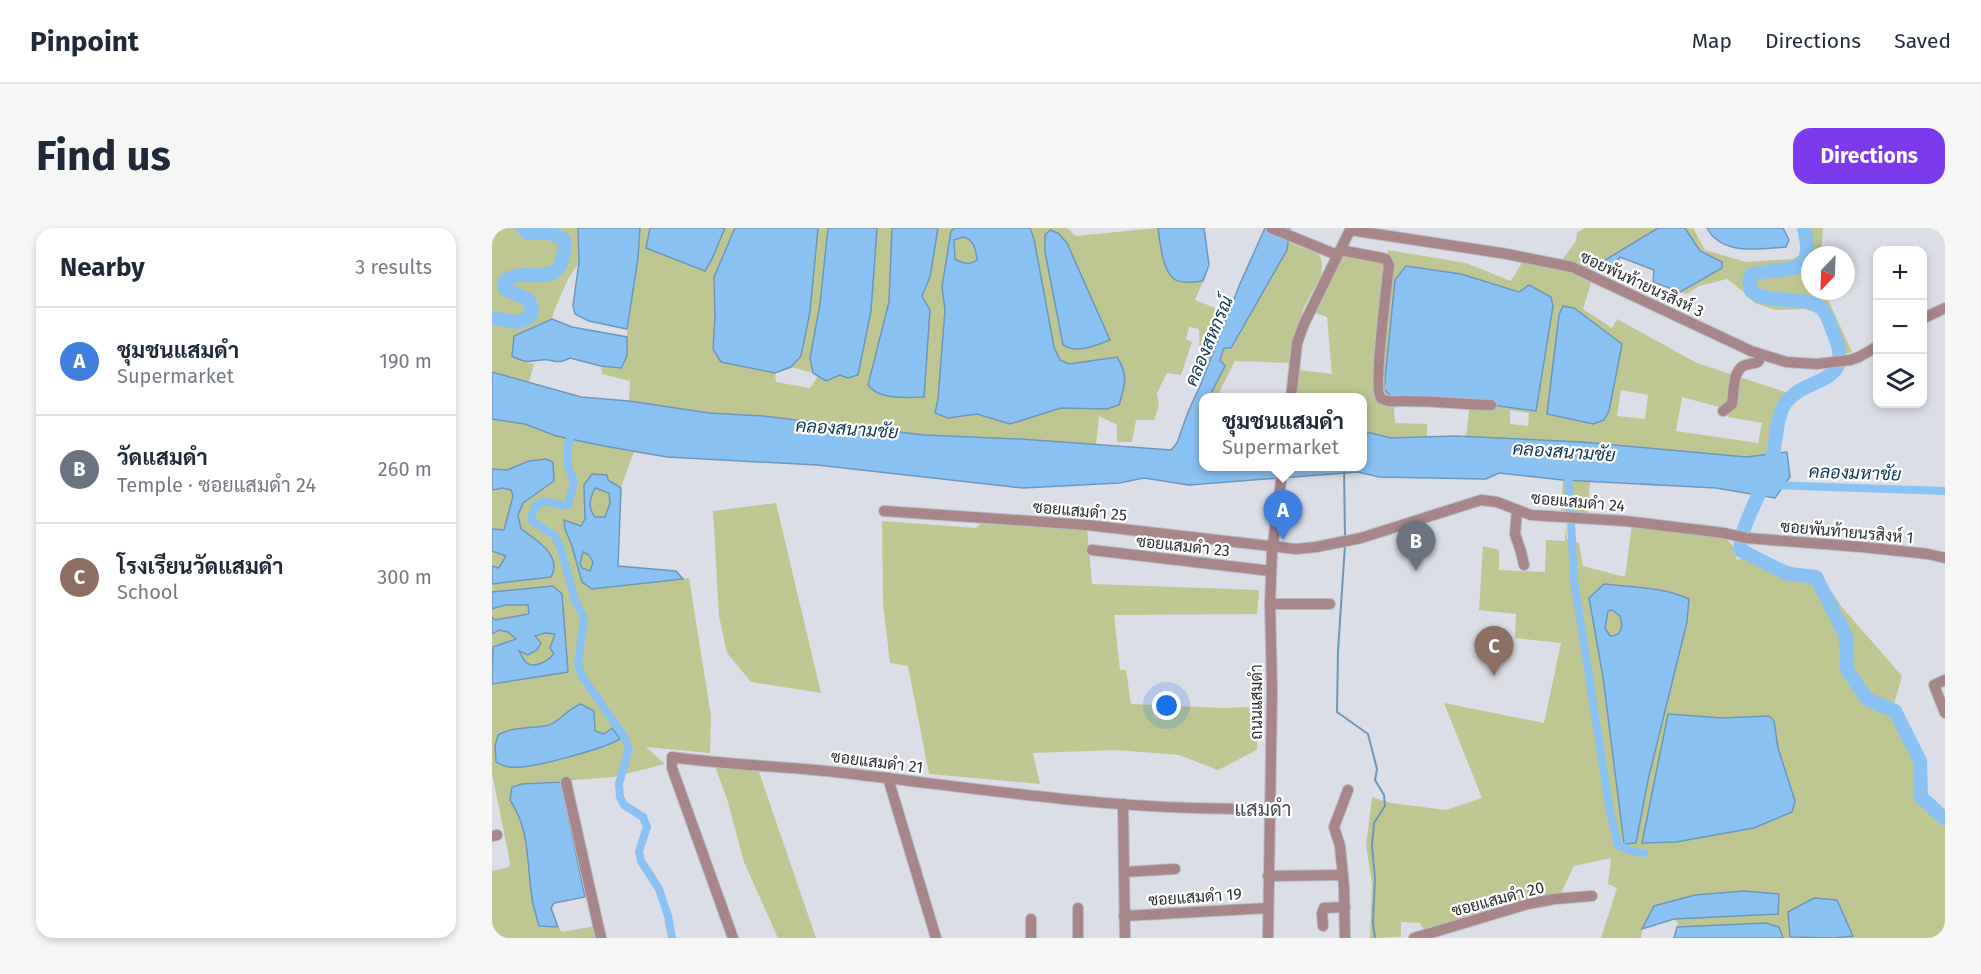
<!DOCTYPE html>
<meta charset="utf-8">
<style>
:root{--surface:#fff;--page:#f6f6f7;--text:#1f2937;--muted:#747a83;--line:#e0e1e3;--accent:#7c3aed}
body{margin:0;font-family:"Fira Sans",Sarabun,sans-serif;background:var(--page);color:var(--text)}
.controls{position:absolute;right:18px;top:18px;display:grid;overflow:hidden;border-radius:12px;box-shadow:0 3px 9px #0003}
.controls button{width:54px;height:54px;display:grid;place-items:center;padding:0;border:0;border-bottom:2px solid var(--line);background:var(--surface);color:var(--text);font:30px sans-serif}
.compass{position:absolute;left:1309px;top:18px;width:54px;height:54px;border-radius:50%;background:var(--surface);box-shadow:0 3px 9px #0003;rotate:203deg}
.you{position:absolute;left:675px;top:478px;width:21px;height:21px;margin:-15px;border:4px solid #fff;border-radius:50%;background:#1a73e8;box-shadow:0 0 0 9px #1a73e833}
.badge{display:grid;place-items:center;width:39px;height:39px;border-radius:50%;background:var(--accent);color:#fff;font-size:20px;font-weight:700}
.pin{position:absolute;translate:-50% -50px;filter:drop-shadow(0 2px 3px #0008)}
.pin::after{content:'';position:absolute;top:32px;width:21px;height:18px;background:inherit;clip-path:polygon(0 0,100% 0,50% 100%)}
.popup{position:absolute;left:707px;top:165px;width:168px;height:78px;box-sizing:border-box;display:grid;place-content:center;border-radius:12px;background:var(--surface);filter:drop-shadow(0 2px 4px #0005);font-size:20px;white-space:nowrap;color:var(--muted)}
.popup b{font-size:22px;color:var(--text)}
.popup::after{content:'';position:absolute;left:50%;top:100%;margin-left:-12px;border:12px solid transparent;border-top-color:var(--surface)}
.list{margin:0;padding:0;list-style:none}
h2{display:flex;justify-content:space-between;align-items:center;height:78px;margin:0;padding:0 24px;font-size:26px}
h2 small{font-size:20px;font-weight:400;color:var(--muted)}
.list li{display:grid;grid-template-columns:39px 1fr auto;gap:18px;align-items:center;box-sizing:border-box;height:108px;padding:0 24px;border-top:2px solid var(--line)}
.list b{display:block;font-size:22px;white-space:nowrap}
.list p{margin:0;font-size:20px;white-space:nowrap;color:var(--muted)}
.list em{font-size:20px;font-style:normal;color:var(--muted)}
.icon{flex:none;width:33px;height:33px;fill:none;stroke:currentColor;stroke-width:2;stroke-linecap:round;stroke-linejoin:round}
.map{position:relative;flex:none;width:1453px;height:710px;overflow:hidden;border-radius:18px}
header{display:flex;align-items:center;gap:36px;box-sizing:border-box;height:84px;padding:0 30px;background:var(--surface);border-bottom:2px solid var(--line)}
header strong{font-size:28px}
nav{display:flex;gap:33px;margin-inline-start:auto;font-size:21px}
.intro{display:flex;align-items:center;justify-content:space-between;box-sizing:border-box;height:144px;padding:0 36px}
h1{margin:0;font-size:42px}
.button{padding:15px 27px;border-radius:18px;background:var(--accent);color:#fff;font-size:21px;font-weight:700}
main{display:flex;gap:36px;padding:0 36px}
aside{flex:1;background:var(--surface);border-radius:18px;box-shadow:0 3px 9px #0003}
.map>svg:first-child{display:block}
.green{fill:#bec792;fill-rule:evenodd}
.water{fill:#8ac2f4;stroke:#6e96ba;stroke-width:1.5;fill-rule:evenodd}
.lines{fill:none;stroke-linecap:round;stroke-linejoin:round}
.stream{stroke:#6e96ba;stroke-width:2}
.canal{stroke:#8ac2f4;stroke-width:8}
.river{stroke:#8ac2f4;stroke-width:14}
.minor-casing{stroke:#b8bbc2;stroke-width:12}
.minor{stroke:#a78588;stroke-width:10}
.labels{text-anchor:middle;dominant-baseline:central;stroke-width:4.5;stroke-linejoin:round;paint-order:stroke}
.street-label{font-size:16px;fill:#2d2e32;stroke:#fff}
.water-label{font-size:18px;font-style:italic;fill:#0c3757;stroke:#fff}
.quarter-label{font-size:20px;fill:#4d4e56;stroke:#fff}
</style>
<header>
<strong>Pinpoint</strong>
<nav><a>Map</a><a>Directions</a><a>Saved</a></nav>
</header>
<div class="intro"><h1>Find us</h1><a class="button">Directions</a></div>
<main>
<aside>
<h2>Nearby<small>3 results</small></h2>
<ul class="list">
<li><span class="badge" style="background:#3f7fe0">A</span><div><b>ชุมชนแสมดำ</b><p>Supermarket</p></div><em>190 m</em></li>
<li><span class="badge" style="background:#6b7280">B</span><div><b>วัดแสมดำ</b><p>Temple · ซอยแสมดำ 24</p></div><em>260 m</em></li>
<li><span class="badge" style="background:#8d6e63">C</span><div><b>โรงเรียนวัดแสมดำ</b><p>School</p></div><em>300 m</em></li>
</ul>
</aside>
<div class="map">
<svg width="1453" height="710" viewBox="0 0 1453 710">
<rect width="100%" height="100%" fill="#dbdee6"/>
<g class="green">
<path d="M 0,0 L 86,0 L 87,34 L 76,51 L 62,83 L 60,91 L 42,98 L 28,133 L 42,136 L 37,154 L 0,144 Z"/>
<path d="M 148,0 L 158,0 L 158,6 L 220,31 L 233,0 L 243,0 L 222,49 L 223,90 L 221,121 L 255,140 L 283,145 L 284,154 L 318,160 L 326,148 L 334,153 L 348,147 L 356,150 L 379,83 L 385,0 L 400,0 L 397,74 L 376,157 L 429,68 L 438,49 L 446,0 L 463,0 L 459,3 L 450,59 L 453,82 L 446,171 L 443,184 L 456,190 L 485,186 L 518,196 L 569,180 L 615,181 L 593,134 L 577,136 L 568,132 L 562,119 L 542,11 L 538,0 L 575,0 L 584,8 L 666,0 L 669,23 L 695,54 L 711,53 L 703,72 L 736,85 L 717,136 L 708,134 L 707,101 L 697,99 L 694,111 L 700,114 L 689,147 L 675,145 L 665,165 L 667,178 L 662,192 L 644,192 L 640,214 L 625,214 L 625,197 L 607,188 L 604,217 L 432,207 L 271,188 L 217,185 L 137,173 L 138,153 L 110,146 L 109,138 L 129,140 C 137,124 133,115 136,98 C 140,65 146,33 148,0 Z"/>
<path d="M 326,0 L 336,0 L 328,76 L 318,130 L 321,145 L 299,139 L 309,128 L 318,84 Z"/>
<path d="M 1093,0 L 1166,0 L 1106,37 L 1119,43 L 1116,48 L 1104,42 L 1070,32 L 1084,13 L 1085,5 Z"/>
<path d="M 1193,0 L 1201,0 L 1213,22 L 1254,34 L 1301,31 L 1307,27 L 1310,11 L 1305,0 L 1331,0 L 1329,27 L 1318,27 L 1318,63 L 1332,63 L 1360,124 L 1341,129 L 1338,107 L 1328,86 L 1313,81 L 1283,82 L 1263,75 L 1253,65 L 1235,51 L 1207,58 L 1195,66 L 1188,64 L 1230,39 L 1230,34 L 1208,23 Z"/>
<path d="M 471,9 C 482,12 484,22 485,32 C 477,38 471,35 463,31 L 462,12 Z"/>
<path d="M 796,14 L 827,26 L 830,34 L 829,48 L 812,79 L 798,122 L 797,135 L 743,133 L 725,169 L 717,170 L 732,120 L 739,120 L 795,22 Z"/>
<path d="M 896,22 L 974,35 L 1019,53 L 1031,33 L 1054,37 L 1100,52 L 1091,81 L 1120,100 L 1125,91 L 1205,135 L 1293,164 L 1281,193 L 1277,226 L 1254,229 L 1090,214 L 974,209 L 978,174 L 1044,183 L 1061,78 L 1059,69 L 1019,61 L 901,170 L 903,195 L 935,196 L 935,210 L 899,210 L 879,205 L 871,205 L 870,170 L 802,170 L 807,142 L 840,146 L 835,89 L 821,84 L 850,27 L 894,35 ZM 1082,80 L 1130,116 L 1117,183 L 1112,192 ZM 1129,162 L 1156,167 L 1153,191 L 1125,188 ZM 1190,169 L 1231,180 L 1236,189 L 1270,195 L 1266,215 L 1184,203 ZM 1018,182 L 1037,185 L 1036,198 L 1018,196 Z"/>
<path d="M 0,191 L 33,196 L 64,208 L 142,223 L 129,260 L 116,252 L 92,257 L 93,291 L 89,298 L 72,292 L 73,301 L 80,318 L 90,354 L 101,361 L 197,350 L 219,488 L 218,525 L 154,519 L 173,536 L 122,549 L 31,556 L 18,572 C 42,608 36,657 47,698 L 66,699 L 70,704 L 103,698 L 105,710 L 0,710 L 0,643 L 17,639 L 18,634 L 0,545 L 0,456 L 75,444 L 61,358 L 0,364 L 0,356 L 59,349 C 71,329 45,312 29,301 L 26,287 L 31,275 L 62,253 L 61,234 C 43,226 32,240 15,242 C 10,243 4,241 0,241 ZM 101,490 L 103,503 L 112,506 L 116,518 L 54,534 L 19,540 L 13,503 Z"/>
<path d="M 1071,252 L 1098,253 L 1096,286 L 1069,285 Z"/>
<path d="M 11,260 L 20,262 L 21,268 L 12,302 L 0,301 L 0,262 Z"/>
<path d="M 103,260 L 117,265 L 118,275 L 113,289 L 103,289 C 95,279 98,271 103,260 Z"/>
<path d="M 284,275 L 329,465 L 259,454 L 235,425 L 227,388 L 221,283 Z"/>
<path d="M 390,293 L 484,300 L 489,296 L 595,300 L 600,356 L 767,362 L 765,386 L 622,387 L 628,442 L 634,442 L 639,476 L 731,480 L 764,479 L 765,522 L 726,542 L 687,527 L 624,522 L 541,525 L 548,556 L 437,546 L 416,438 L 398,435 L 391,375 Z"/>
<path d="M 1074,295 L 1075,311 L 1087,315 L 1091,338 L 1133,349 L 1140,296 L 1231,307 L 1240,317 L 1245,332 L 1263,326 L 1293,337 L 1327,345 L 1349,378 L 1410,448 L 1402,476 L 1415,520 L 1425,540 L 1425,571 L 1453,598 L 1453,710 L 1341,710 L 1360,708 L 1346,672 L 1322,670 L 1298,708 L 1300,710 L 1291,710 L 1291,708 L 1274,695 L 1185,699 L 1186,695 L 1182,691 L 1286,686 L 1252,663 L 1150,701 L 1149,710 L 1109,710 L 1125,660 L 1116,656 L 1119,630 L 1082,638 L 1069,665 L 1012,677 L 1007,665 L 998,667 L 1002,682 L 932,702 L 928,695 L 909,694 L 909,709 L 878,710 L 880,655 L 874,618 L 880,569 L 899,575 L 954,582 L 990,570 L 952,475 L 1052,495 L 1069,415 L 1023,410 L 1024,386 L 987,382 L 991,318 L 1007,322 L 1007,342 L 1053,344 L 1054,312 L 1073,313 ZM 1112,356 C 1139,359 1172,358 1197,371 L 1195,394 L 1156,552 L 1144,615 L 1132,615 L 1111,449 ZM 1176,487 L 1282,493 L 1286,520 L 1303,573 Z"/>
<path d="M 0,323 L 14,328 L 7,341 L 0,338 Z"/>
<path d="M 91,324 L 97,327 L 101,334 L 98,343 L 89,340 L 88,335 Z"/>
<path d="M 13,377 L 36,377 L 37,386 L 3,392 L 0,389 L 0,381 Z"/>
<path d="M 1116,382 L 1120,382 L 1128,388 C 1131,397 1131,408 1118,408 L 1113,400 Z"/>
<path d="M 7,402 L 16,404 L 24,412 L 2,419 L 0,425 L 0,406 Z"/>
<path d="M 53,405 L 63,406 C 63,412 64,421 61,426 C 58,434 41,440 34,435 C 31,432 28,425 26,422 L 43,408 Z"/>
<path d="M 223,538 L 267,544 L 324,710 L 286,710 L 252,634 L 235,571 Z"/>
</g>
<g class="water">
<path d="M 86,0 L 148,0 L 146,30 L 135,101 L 97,93 L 83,86 L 81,78 L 87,34 Z"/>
<path d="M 158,0 L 233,0 L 220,31 L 213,43 L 154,20 Z"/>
<path d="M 243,0 L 326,0 L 318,84 L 309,128 L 299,139 L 283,145 L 229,134 L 221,121 L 223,90 L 222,49 Z"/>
<path d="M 336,0 L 385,0 L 379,83 L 366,147 L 356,150 L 348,147 L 334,153 L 321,145 L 318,130 L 328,76 Z"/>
<path d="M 400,0 L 446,0 L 438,49 L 430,68 L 438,82 L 432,169 C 415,169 388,173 376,157 L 397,74 Z"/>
<path d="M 463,0 L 538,0 L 542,11 L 562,119 L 568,132 L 577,136 L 625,129 C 637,148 633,157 627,177 L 615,181 L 569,180 L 518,196 L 485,186 L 456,190 L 443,185 L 446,171 L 453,82 L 450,59 L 459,3 ZM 471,9 C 482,11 484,22 485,32 C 477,38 471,35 463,31 L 462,12 Z"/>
<path d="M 666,0 L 712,0 L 717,37 L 711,53 C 702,54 689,56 682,51 C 670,42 668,13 666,0 Z"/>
<path d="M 773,0 L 798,0 L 795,22 L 739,120 L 732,120 L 728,132 L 733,138 L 717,169 L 712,170 L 711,180 L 708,187 L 711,210 L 712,238 L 870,238 L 871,205 L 879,205 L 899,210 L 963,208 L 1090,214 L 1254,229 L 1295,224 L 1298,249 L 1283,270 L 1224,260 L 1071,252 L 1007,245 L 994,251 L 887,249 L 866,244 L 697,257 L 652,250 L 627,255 L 531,260 L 325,237 L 175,229 L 112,218 L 64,208 L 33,196 L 0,191 L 0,144 L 89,169 L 137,173 L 217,185 L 271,188 L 432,207 L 529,211 L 679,222 L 685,215 L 696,184 L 708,158 L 747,58 Z"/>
<path d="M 1166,0 L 1193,0 L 1208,23 L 1230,34 L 1230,40 L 1188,64 L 1161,54 L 1162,42 L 1128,29 L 1119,43 L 1105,37 Z"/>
<path d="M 1215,0 L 1291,0 L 1297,12 L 1294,19 C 1266,21 1230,28 1215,0 Z"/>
<path d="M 558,2 L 566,5 L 575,15 L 618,112 C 602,118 586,126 571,117 L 553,24 L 553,7 Z"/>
<path d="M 914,38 L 969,46 L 1027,64 L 1037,57 L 1059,69 L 1061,78 L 1044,183 L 978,174 L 901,170 L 892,161 L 903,52 Z"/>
<path d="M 1071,78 L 1082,80 L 1130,116 L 1117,183 L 1112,192 L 1101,196 L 1055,186 L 1067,87 Z"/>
<path d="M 60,91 L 80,99 L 135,109 L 135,128 L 129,140 L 109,138 L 78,130 C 62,138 62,130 49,132 C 36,134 33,135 20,128 L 22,108 Z"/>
<path d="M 54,231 L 61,234 L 62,253 L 31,275 L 26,287 L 29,301 C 45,312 71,329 59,349 L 0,356 L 0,338 L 7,340 L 14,328 L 0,323 L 0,301 L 12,302 L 21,268 L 19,262 L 11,260 L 0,262 L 0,241 L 15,242 L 37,233 Z"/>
<path d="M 100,246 L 115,247 L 116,252 L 129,260 L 126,338 L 184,343 L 191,351 L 100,361 L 90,354 L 80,318 L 73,301 L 72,292 L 89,298 L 93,291 L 92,257 ZM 103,260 L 117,265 L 118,275 L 113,289 L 103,289 C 95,279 98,271 103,260 ZM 91,324 L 97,327 L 101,334 L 98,343 L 90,340 L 88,335 Z"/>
<path d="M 1112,356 C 1139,359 1172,359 1197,371 L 1195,394 L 1156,552 L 1144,615 L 1132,616 L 1111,449 L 1097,370 ZM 1120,382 L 1128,388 C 1131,397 1131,408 1118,408 L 1113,400 L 1116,383 Z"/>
<path d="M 61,358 L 70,366 L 76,444 L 0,456 L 1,419 L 24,411 L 16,404 L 7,402 L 0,406 L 0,389 L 3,392 L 37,386 L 36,377 L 13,377 L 0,381 L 0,364 ZM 53,405 L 63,406 L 58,420 L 62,426 C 57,432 43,441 35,435 C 32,433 29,426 27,423 L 36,427 L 45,422 L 49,415 L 43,408 Z"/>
<path d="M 89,476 L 102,483 L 103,503 L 112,506 L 120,500 L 128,511 C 111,521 36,542 18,539 C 13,539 8,536 4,534 L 3,518 L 6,507 C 21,498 40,501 57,497 C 67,494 75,481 89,476 Z"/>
<path d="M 1176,486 L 1230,490 L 1277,488 L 1282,493 L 1286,520 L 1303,573 L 1300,584 L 1262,600 L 1184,614 L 1150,615 Z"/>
<path d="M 69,554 L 93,669 L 62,675 L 59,680 L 66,699 L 47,698 C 45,691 43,683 41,676 C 34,640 40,605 18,572 L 20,559 L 30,556 Z"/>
<path d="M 1252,663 L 1287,666 L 1286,686 L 1182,691 L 1150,701 L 1162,678 L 1203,667 Z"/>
<path d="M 1322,670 L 1345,672 L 1361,708 L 1341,710 L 1298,709 L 1296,684 Z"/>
<path d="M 1274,695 L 1287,699 L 1291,710 L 1182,710 L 1185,699 Z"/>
</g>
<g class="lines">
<g class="stream">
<path d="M 852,238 L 853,309"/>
<path d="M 853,317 L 846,423 L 845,484 L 876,506 L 885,541 L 883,552 L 892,567 L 893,578 L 882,595 L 880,618 L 883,650 L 881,695 L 883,710"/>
</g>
<g class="canal">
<path d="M 80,201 L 76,219 L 76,239 L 82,253 L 76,277 L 69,277 L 53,273 L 44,277 L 40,286 L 40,293 L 62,307 L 69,321 L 83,372 L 92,390 L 86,436 L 90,448 L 131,507 L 137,521 L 127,556 L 128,569 L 132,577 L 151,589 L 155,599 L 147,623 L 149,633 L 167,661 L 176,688 L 180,710"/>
<path d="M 1076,243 L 1078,283"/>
<path d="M 1282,257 L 1453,263"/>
<path d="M 1079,295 L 1082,352 L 1118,584 L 1126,617 L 1140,623 L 1152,625"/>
</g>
<g class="river">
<path d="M 1312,0 C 1325,51 1295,38 1260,46 L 1257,53 L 1259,63 C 1280,78 1310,66 1329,80 C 1336,86 1339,100 1343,109 C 1364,160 1308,147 1291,179 C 1284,193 1284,212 1281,228 C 1275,259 1249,292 1248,322 L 1296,346 L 1324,349 L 1354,408 L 1355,441 L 1375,471 L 1403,483 L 1428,533 L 1429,569 L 1453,591"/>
<path d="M 0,90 L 26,94 L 37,90 L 40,82 L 37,72 L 13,61 L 12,54 C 33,34 74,70 72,12 C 60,4 50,3 35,5 L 31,0"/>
</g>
<defs>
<g id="minor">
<path d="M 779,0 L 845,27"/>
<path d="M 858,2 L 1015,26 L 1080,39 L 1259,123 L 1294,134 L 1325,136 L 1358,132 L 1367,129 L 1386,118"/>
<path d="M 848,22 L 890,30 L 894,31 L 897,37 C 895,55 881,163 889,170 C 895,175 904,173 911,173 C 941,173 970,176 999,177"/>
<path d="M 1430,91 L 1453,80"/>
<path d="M 799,170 L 805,115 L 812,96 L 859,0"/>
<path d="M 1231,183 L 1240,176 C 1242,166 1240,145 1251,138 C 1255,136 1261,136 1266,134 L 1269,127"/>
<path d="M 1025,282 L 1023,306 L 1029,324 L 1032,337"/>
<path d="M 392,283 L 595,297 L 804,321 L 824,319 L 869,310 L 989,272 L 1005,274 L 1039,287 L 1133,293 L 1232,305 L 1254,310 L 1370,319 L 1436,326 L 1453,330"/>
<path d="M 600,322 L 779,343"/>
<path d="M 778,376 L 838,376"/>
<path d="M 1453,452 L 1442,457 L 1453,485"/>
<path d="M 396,550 L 444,710"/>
<path d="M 74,554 L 109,710"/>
<path d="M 631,576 L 633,710"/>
<path d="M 0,608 L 5,607"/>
<path d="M 632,644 L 683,641"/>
<path d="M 776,648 L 851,647"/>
<path d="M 586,680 L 586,710"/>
<path d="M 632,688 L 776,680"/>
<path d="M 539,691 L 539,710"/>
<path d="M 831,698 L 830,685 L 832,680 L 853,679"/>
<path d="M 241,710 L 180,540 L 180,529 C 234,537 289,538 343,544 C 487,560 632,585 777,580"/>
<path d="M 776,710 L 780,462 L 778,376 L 780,323 L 791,238"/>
<path d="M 853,710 L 852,659 L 848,618 L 842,599 L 856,562"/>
<path d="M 922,710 L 1036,676 L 1062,671 L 1100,668"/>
</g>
</defs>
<use href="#minor" class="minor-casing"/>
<use href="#minor" class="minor"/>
</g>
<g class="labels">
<g class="street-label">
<text transform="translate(1150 56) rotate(25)">ซอยพันท้ายนรสิงห์ 3</text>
<text transform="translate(1086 274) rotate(5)">ซอยแสมดำ 24</text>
<text transform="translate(588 283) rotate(5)">ซอยแสมดำ 25</text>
<text transform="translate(1355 304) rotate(5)">ซอยพันท้ายนรสิงห์ 1</text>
<text transform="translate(691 318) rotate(6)">ซอยแสมดำ 23</text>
<text transform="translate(764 474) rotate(-90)">ถนนแสมดำ</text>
<text transform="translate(385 534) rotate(7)">ซอยแสมดำ 21</text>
<text transform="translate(703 669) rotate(-4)">ซอยแสมดำ 19</text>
<text transform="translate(1006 671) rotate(-15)">ซอยแสมดำ 20</text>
</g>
<g class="water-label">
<text transform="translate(717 113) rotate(-67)">คลองสหกรณ์</text>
<text transform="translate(355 201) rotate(4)">คลองสนามชัย</text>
<text transform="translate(1072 224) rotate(4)">คลองสนามชัย</text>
<text transform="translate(1363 245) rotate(2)">คลองมหาชัย</text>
</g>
<g class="quarter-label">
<text x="771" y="581">แสมดำ</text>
</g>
</g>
</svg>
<div class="controls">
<button>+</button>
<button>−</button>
<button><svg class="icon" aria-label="layers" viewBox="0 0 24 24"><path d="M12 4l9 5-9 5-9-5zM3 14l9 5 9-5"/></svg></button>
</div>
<svg class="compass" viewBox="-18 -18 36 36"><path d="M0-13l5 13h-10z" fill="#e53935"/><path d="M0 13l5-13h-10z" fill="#747a83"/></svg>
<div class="you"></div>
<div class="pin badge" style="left:791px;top:312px;background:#3f7fe0">A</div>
<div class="popup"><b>ชุมชนแสมดำ</b>Supermarket</div>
<div class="pin badge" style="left:924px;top:343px;background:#6b7280">B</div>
<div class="pin badge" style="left:1002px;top:448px;background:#8d6e63">C</div>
</div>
</main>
